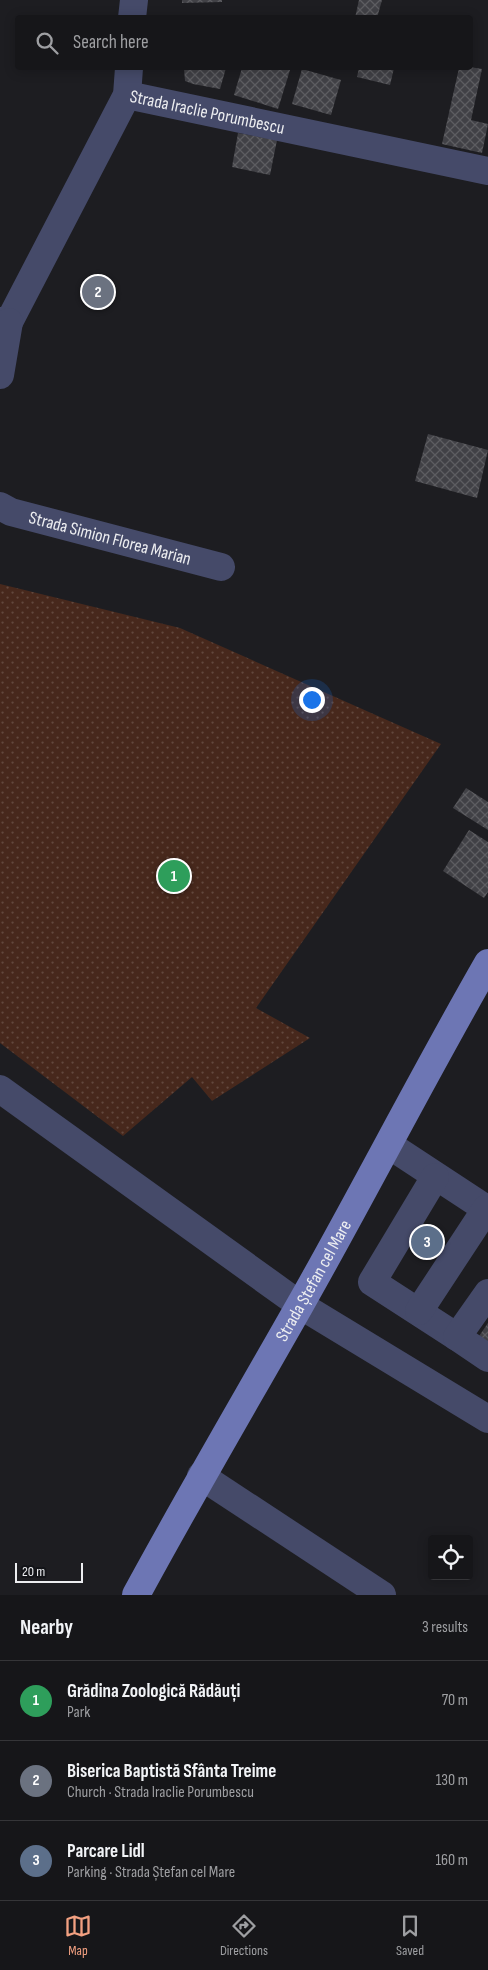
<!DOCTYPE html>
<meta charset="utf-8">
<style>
:root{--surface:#161619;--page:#232326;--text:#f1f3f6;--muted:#9e9fa2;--line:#353538;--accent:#f2a081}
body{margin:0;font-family:"Sofia Sans Condensed",sans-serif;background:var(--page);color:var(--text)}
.controls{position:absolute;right:15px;bottom:15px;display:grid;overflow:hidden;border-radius:5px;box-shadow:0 2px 12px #0003}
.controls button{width:45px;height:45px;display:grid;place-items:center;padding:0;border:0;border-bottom:1px solid var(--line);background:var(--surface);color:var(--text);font:25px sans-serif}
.scale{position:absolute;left:15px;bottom:12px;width:68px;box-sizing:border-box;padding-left:5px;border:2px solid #ecedf0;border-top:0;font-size:14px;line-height:18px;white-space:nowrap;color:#ecedf0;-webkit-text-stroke:4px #131418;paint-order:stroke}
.you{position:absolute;left:311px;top:699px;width:18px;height:18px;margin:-12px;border:4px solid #fff;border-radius:50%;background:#1a73e8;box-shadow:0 0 0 8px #1a73e833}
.badge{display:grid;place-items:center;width:32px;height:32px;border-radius:50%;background:var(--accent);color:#fff;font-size:16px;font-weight:700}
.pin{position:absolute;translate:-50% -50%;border:2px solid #fff;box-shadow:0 1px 5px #0006}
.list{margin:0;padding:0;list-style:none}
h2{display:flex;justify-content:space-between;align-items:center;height:65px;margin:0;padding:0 20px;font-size:21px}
h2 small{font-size:16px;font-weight:400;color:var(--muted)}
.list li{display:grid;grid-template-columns:32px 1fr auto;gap:15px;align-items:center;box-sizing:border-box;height:80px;padding:0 20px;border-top:1px solid var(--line)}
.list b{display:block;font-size:19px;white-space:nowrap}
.list p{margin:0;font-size:16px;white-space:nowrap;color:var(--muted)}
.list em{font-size:16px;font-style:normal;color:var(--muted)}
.icon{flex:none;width:28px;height:28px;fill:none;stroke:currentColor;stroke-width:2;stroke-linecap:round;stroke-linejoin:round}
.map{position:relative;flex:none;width:488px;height:1595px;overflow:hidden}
.search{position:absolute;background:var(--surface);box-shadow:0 2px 12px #0003;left:15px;right:15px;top:15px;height:55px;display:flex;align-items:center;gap:12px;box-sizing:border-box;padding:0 18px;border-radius:5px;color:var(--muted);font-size:19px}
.sheet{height:305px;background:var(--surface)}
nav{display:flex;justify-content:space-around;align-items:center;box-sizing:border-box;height:70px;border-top:1px solid var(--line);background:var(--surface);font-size:14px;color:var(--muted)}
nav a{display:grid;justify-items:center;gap:2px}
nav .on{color:var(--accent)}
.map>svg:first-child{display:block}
.park{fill:url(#park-dots)}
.building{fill:url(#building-cross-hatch)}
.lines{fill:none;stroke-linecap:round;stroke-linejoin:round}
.minor{stroke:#454a69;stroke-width:28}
.major{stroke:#6d76b4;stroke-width:28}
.labels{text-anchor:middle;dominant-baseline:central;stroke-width:4.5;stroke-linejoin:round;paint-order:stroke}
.street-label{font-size:18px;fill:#ecedf0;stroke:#131418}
</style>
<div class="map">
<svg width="488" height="1595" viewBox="0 0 488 1595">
<defs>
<pattern id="park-dots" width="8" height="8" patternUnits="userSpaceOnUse" patternTransform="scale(1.25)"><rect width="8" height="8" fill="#47281c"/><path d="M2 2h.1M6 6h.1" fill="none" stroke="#62483d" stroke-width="1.8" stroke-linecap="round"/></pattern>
<pattern id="building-cross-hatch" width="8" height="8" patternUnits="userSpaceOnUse" patternTransform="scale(1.25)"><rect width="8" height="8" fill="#414146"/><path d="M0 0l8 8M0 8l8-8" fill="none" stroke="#5d5d61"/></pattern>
</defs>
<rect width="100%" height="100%" fill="#1d1d21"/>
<path class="park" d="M 0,584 L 180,628 L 441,744 L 256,1008 L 310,1038 L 212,1101 L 192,1077 L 123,1136 L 0,1043 Z"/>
<g class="building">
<path d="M 182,0 L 222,0 L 222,2 L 182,3 Z"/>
<path d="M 359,0 L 382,0 L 377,18 L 355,18 Z"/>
<path d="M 470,67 L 482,69 L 471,120 L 488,124 L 482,153 L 442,144 L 459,68 Z"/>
<path d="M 184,68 L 226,68 L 220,89 L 193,84 L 185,81 Z"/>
<path d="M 242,68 L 282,68 L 290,70 L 278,109 L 234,95 Z"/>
<path d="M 359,68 L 394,68 L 390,85 L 357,77 Z"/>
<path d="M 302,69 L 341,80 L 331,115 L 292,104 Z"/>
<path d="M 238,133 L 277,140 L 270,175 L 232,167 Z"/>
<path d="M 428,434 L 488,450 L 477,498 L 415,481 Z"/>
<path d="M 466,788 L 488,802 L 488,830 L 453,808 Z"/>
<path d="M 469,830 L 488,842 L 488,892 L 484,898 L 443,871 Z"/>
<path d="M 488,1323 L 488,1345 L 477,1339 Z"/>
</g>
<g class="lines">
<g class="minor">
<path d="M 132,18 L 134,0"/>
<path id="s1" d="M 127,95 L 488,171"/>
<path d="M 0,321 L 9,322 L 127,95 L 129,68"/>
<path d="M 0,375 L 9,322"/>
<path id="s2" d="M 0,506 L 11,512 L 221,567"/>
<path d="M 0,1089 L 300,1305 L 488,1419"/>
<path d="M 389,1145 L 488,1210"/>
<path d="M 435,1177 L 372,1282 L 457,1337"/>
<path d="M 488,1293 L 457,1337 L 488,1358"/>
<path d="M 419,1311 L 486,1209"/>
<path d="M 201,1476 L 382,1595"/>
</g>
<path class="major" id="s3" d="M 136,1595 C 189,1497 245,1402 300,1305 C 364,1192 423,1076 488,963"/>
</g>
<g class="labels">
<g class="street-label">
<text stroke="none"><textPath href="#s1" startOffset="82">Strada Iraclie Porumbescu</textPath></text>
<text stroke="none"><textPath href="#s2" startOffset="115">Strada Simion Florea Marian</textPath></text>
<text stroke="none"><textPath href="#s3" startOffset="361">Strada Ștefan cel Mare</textPath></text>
</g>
</g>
</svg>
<div class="controls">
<button><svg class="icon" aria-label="locate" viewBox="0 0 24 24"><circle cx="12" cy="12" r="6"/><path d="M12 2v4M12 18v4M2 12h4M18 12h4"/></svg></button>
</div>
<div class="scale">20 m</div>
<div class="you"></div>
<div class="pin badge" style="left:174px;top:876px;background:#2e9e5b">1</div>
<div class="pin badge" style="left:98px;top:292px;background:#6b7280">2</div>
<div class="pin badge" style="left:427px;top:1242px;background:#5c6f8a">3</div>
<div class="search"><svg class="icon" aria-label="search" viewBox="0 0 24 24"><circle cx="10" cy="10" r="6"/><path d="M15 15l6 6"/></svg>Search here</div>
</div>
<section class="sheet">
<h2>Nearby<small>3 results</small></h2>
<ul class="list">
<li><span class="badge" style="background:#2e9e5b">1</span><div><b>Grădina Zoologică Rădăuți</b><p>Park</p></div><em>70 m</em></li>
<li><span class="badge" style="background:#6b7280">2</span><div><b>Biserica Baptistă Sfânta Treime</b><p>Church · Strada Iraclie Porumbescu</p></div><em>130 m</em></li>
<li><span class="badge" style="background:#5c6f8a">3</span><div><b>Parcare Lidl</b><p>Parking · Strada Ștefan cel Mare</p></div><em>160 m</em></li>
</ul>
</section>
<nav>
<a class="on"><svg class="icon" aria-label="map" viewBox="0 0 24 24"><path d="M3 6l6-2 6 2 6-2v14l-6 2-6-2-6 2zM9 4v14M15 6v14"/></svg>Map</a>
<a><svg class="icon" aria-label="directions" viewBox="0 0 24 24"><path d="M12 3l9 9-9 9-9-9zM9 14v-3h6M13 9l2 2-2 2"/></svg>Directions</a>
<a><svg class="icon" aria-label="saved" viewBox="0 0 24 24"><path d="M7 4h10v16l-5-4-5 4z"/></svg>Saved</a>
</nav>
